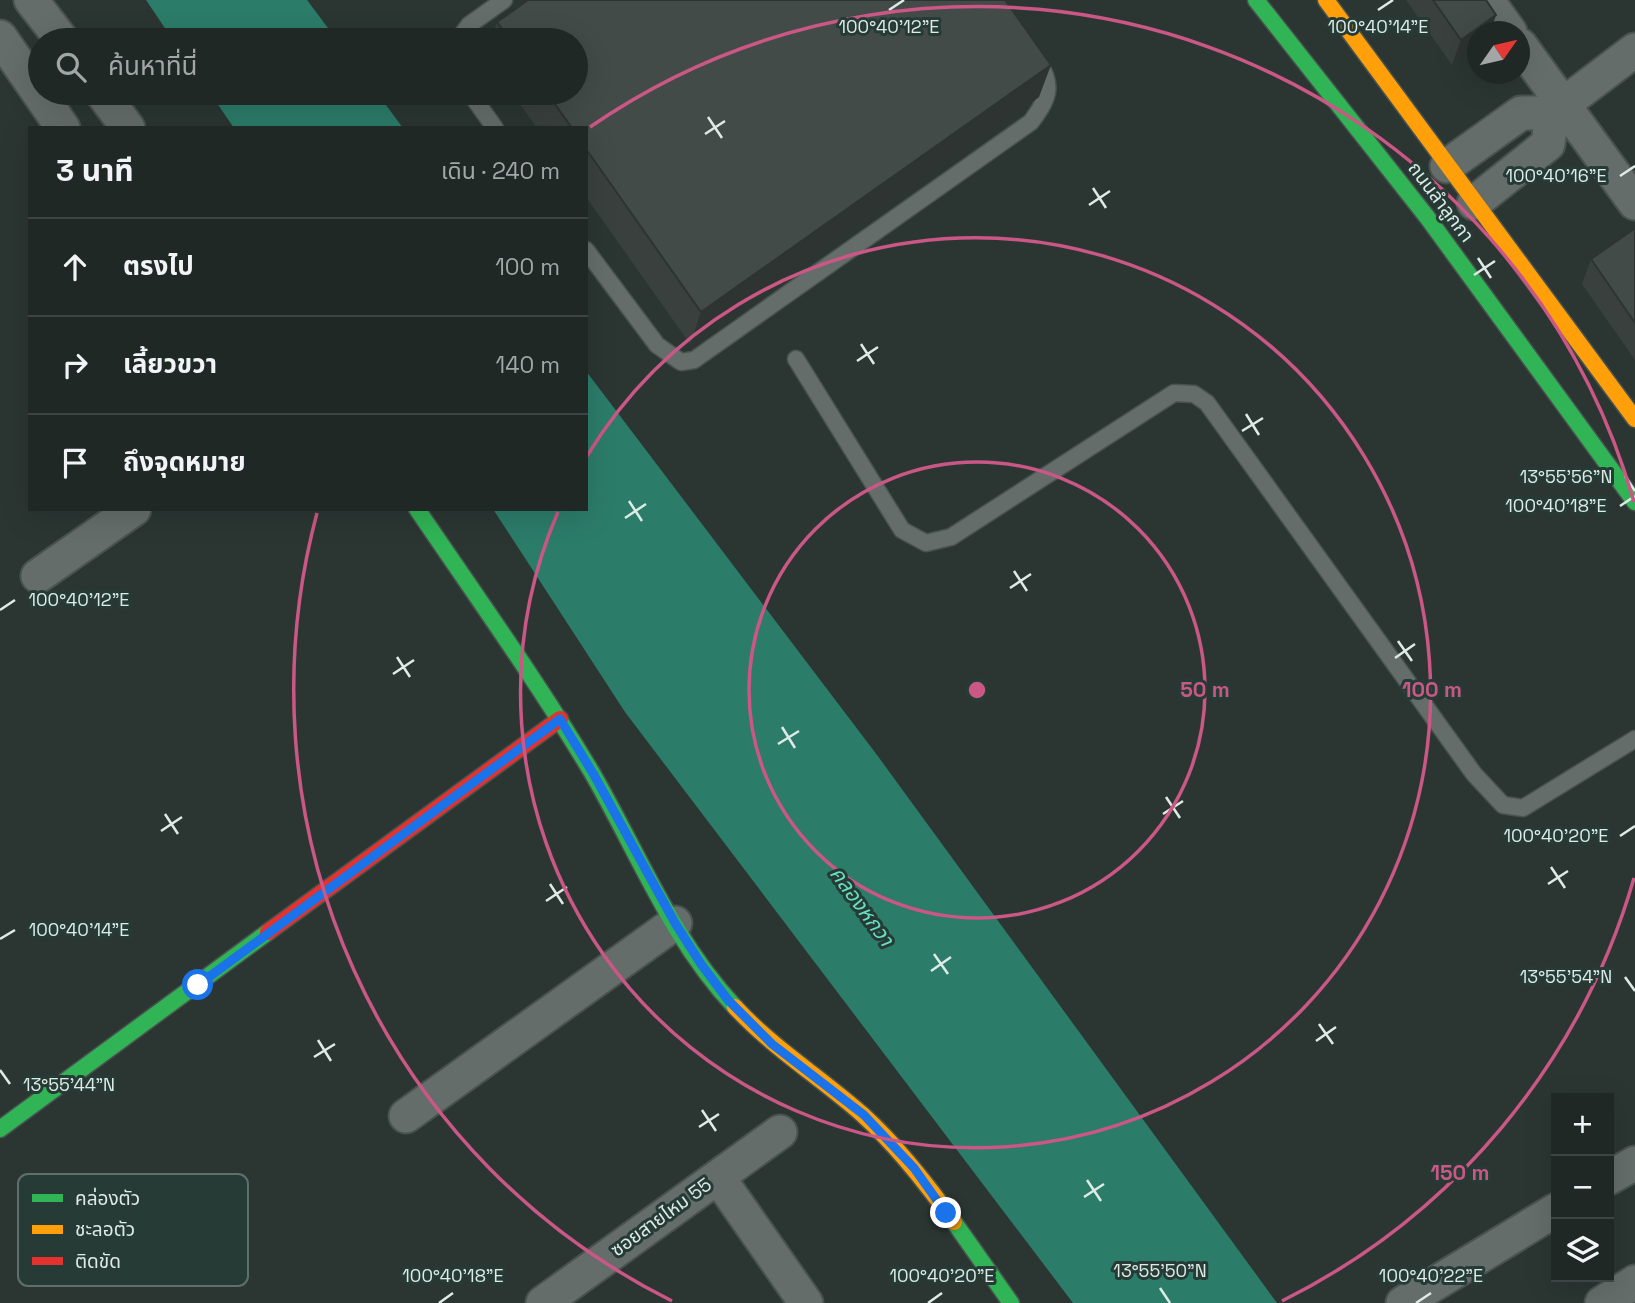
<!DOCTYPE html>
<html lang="th">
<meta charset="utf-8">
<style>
:root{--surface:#202826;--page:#28302e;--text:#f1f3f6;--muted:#a2a6a7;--line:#3d4443}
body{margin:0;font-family:"Space Grotesk","Noto Sans Thai",sans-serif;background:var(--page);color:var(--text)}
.controls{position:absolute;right:21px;bottom:21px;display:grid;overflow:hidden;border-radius:0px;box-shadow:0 7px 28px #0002}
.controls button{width:63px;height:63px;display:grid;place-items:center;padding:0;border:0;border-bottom:2px solid var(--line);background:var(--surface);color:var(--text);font:35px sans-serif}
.compass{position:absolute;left:1467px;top:21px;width:63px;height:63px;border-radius:50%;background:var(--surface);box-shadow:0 7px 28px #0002;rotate:56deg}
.stop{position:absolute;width:21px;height:21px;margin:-16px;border:5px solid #1a73e8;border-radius:50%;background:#fff}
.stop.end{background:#1a73e8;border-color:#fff;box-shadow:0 2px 7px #0008}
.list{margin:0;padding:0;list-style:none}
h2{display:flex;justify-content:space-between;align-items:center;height:91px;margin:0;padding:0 28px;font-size:30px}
h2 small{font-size:23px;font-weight:400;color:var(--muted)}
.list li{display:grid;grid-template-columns:46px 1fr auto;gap:21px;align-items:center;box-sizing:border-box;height:98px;padding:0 28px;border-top:2px solid var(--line)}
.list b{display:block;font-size:26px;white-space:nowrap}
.list em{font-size:23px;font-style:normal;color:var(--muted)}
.icon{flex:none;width:38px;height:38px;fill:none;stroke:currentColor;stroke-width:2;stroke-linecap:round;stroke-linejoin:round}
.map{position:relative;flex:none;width:1635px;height:1303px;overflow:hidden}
.search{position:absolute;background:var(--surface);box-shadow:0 7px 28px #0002;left:28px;top:28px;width:560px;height:77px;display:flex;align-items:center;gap:18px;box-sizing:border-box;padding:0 24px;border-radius:38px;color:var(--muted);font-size:26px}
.panel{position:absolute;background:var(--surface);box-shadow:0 7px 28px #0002;left:28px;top:126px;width:560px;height:385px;border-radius:0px}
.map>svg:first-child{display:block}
.water{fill:#2c7c6a}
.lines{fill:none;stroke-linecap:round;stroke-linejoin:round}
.lane-casing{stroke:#48524f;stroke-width:19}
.street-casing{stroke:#48524f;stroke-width:37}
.fast-casing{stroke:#48524f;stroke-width:19}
.slow-casing{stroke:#48524f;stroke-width:19}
.jam-casing{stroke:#48524f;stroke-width:19}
.lane{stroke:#656d6b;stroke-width:16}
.street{stroke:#656d6b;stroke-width:33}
.fast{stroke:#30b455;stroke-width:16}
.slow{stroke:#ff9f0a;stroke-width:16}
.jam{stroke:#e5322d;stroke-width:16}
.wall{fill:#39403e}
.shaded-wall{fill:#2e3432}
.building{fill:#424b48;stroke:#2e3432;stroke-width:2}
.route{stroke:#1a73e8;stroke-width:9}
.ticks{fill:none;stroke:#ddeae6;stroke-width:2.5}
.ring{fill:none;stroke:#ca5785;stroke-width:3.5}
.labels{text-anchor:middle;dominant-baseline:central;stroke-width:6;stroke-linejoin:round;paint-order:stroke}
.street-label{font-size:19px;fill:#ddeae6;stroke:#263b35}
.water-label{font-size:21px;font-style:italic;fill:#66e0c2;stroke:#263b35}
.key{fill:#263b35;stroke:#5d706a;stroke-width:2}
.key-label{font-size:19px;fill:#ddeae6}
.ticks-label{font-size:18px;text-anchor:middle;fill:#ddeae6;stroke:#263b35;stroke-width:6;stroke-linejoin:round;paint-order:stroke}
.centre{fill:#ca5785;stroke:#263b35;stroke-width:3.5}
.ring-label{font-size:21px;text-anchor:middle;font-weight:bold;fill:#ca5785;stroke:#263b35;stroke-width:6;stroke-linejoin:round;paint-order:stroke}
</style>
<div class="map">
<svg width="1635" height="1303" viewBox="0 0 1635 1303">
<rect width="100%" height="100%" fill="#2b3633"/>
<g class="water">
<path d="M 146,0 L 307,0 L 337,40 L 173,40 Z"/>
<path d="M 210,93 L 377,93 L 403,128 L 234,128 Z"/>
<path d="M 586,371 L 877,755 L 1277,1303 L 1073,1303 L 625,712 L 493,509 L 586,509 Z"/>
</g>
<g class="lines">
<defs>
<g id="lane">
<path d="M 458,40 L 469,25 L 504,0"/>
<path d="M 470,93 L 495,128"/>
<path d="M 586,250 L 657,345 L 681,362 L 694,360 L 1031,122 C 1047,100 1055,87 1038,62"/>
<path d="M 796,359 L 902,530 L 926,543 L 951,537 L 1174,393 L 1194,394 L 1207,403 L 1474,774 L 1503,805 L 1523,808 L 1635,739"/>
</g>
<g id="street">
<path d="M 31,0 L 62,40"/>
<path d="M 1487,0 L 1510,32"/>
<path d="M 0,37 L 63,128"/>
<path d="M 1520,45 L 1635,203"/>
<path d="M 102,93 L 128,128"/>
<path d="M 1447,166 L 1521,113 L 1552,113 L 1635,50"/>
<path d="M 1474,203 L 1548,144 L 1552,113"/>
<path d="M 38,576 L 134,509"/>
<path d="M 406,1116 L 675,923"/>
<path d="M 718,1177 L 806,1303"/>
<path d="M 1609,1178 L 1635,1163"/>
<path d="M 543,1303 L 780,1132"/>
<path d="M 1403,1303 L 1556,1210"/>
<path d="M 1602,1303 L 1635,1282"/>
</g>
<g id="fast">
<path d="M 1256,0 L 1427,217 L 1635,502"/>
<path d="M 417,509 C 476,596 537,681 591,771 C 637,850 671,939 735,1007"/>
<path d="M 0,1129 L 268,932"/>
<path d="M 954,1222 L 1011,1303"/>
</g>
<g id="slow">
<path d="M 1326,0 L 1635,419"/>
<path d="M 735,1007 C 773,1048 821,1078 863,1115 C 898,1147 927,1184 954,1222"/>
</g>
<path id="jam" d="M 268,932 L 560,719"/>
</defs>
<use href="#lane" class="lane-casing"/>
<use href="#street" class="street-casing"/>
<use href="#fast" class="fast-casing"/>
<use href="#slow" class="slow-casing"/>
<use href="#jam" class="jam-casing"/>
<use href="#lane" class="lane"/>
<use href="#street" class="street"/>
<use href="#fast" class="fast"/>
<use href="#slow" class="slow"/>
<use href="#jam" class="jam"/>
</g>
<g class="wall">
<path d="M 1406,0 L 1486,0 L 1496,15 L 1490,32 L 1478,32 L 1478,47 L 1452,65 Z"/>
<path d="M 497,22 L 1039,97 L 690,344 L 586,197 L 586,128 L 537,128 L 512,93 L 576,93 L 576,40 L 490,40 Z"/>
<path d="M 1635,231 L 1635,360 L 1582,284 L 1591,259 Z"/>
</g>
<g class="shaded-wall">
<path d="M 1496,15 L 1490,32 L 1478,32 L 1478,47 L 1452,65 L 1461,40 Z"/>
<path d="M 1051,65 L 1039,97 L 690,344 L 701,312 Z"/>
</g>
<g class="building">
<path d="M 528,0 L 1005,0 L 1051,65 L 701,312 L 586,149 L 586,128 L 572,128 L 547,93 L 576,93 L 576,40 L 510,40 L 497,22 Z"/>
<path d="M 1433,0 L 1486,0 L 1496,15 L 1461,40 Z"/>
<path d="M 1634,229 L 1635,231 L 1635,323 L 1591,259 Z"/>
</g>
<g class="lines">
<path class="route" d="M 198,985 L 560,719 L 594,775 L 675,923 L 701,964 L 728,1000 L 772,1044 L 864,1115 L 914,1168 L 946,1213"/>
</g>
<path class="ticks" d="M 889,10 L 904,0M 1378,10 L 1393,0M 708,117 L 722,138M 705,134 L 725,121M 1620,176 L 1635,166M 1093,188 L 1106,208M 1089,205 L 1110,191M 1478,258 L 1491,278M 1474,275 L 1495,261M 861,344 L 874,364M 857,361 L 878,347M 1246,414 L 1259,435M 1242,431 L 1263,418M 1625,476 L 1635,491M 629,501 L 642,521M 1620,506 L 1635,496M 625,518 L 646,504M 1014,571 L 1027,591M 1010,588 L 1031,574M 0,610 L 15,600M 1398,641 L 1412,661M 397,657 L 410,677M 1395,658 L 1415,644M 393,674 L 414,660M 782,727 L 795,748M 778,744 L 799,731M 1166,797 L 1180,818M 165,814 L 178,834M 1163,814 L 1183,801M 161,831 L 182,817M 1620,836 L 1635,826M 1551,867 L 1565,888M 550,884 L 563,904M 1548,884 L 1568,871M 546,901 L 567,887M 0,939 L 15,930M 934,954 L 948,974M 931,971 L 951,957M 1625,977 L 1635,991M 1319,1024 L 1333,1044M 318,1040 L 331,1061M 1316,1041 L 1336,1027M 314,1057 L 335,1044M 0,1070 L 10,1084M 702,1110 L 716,1131M 699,1127 L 719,1114M 1087,1180 L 1101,1201M 1084,1197 L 1104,1184M 1160,1288 L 1170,1303M 439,1303 L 453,1293M 928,1303 L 942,1293M 1416,1303 L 1431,1293"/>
<g class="ring">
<circle cx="977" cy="690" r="228"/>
<path d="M587 456A455 455 0 1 1 558 512"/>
<path d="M1634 878A683 683 0 0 1 1282 1301M672 1301A683 683 0 0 1 317 513M590 127A683 683 0 0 1 1634 502"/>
</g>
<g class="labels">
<g class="street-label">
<text transform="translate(1441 202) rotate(53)">ถนนลำลูกกา</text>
<text transform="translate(661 1217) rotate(-36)">ซอยสายไหม 55</text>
</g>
<g class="water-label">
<text transform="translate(862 906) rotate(54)">คลองหกวา</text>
</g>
</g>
<rect x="18" y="1174" width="230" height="112" rx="10" class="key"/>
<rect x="32" y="1194" width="31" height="8" fill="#30b455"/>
<rect x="32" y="1225" width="31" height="9" fill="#ff9f0a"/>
<rect x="32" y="1257" width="31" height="8" fill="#e5322d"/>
<g class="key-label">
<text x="75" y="1205">คล่องตัว</text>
<text x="75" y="1236">ชะลอตัว</text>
<text x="75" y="1268">ติดขัด</text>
</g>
<g class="ticks-label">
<text x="889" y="33">100°40'12"E</text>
<text x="1378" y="33">100°40'14"E</text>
<text x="1556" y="182">100°40'16"E</text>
<text x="1566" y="483">13°55'56"N</text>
<text x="1556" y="512">100°40'18"E</text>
<text x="79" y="606">100°40'12"E</text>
<text x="1556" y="842">100°40'20"E</text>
<text x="79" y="936">100°40'14"E</text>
<text x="1566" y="983">13°55'54"N</text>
<text x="69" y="1091">13°55'44"N</text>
<text x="1160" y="1277">13°55'50"N</text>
<text x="453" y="1282">100°40'18"E</text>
<text x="942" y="1282">100°40'20"E</text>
<text x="1431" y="1282">100°40'22"E</text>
</g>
<circle cx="977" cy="690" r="10" class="centre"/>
<g class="ring-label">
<text x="1205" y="697">50 m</text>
<text x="1432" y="697">100 m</text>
<text x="1460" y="1180">150 m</text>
</g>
</svg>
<div class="controls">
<button>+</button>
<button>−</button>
<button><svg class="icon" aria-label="layers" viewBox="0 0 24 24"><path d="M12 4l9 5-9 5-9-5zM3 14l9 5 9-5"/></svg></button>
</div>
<svg class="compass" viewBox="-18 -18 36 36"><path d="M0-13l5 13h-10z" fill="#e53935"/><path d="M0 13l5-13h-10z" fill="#a2a6a7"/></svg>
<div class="stop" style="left:198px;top:985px"></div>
<div class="stop end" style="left:946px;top:1213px"></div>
<div class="search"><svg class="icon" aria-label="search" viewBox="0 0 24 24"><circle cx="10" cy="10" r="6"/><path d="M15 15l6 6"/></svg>ค้นหาที่นี่</div>
<section class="panel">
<h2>3 นาที<small>เดิน · 240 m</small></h2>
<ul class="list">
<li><svg class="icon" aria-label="ahead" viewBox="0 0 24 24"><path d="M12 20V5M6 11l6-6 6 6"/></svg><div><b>ตรงไป</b></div><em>100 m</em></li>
<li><svg class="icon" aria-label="right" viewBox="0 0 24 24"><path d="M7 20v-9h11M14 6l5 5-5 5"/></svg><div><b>เลี้ยวขวา</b></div><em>140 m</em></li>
<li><svg class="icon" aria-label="arrive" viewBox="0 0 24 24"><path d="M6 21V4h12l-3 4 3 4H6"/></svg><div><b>ถึงจุดหมาย</b></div></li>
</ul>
</section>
</div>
